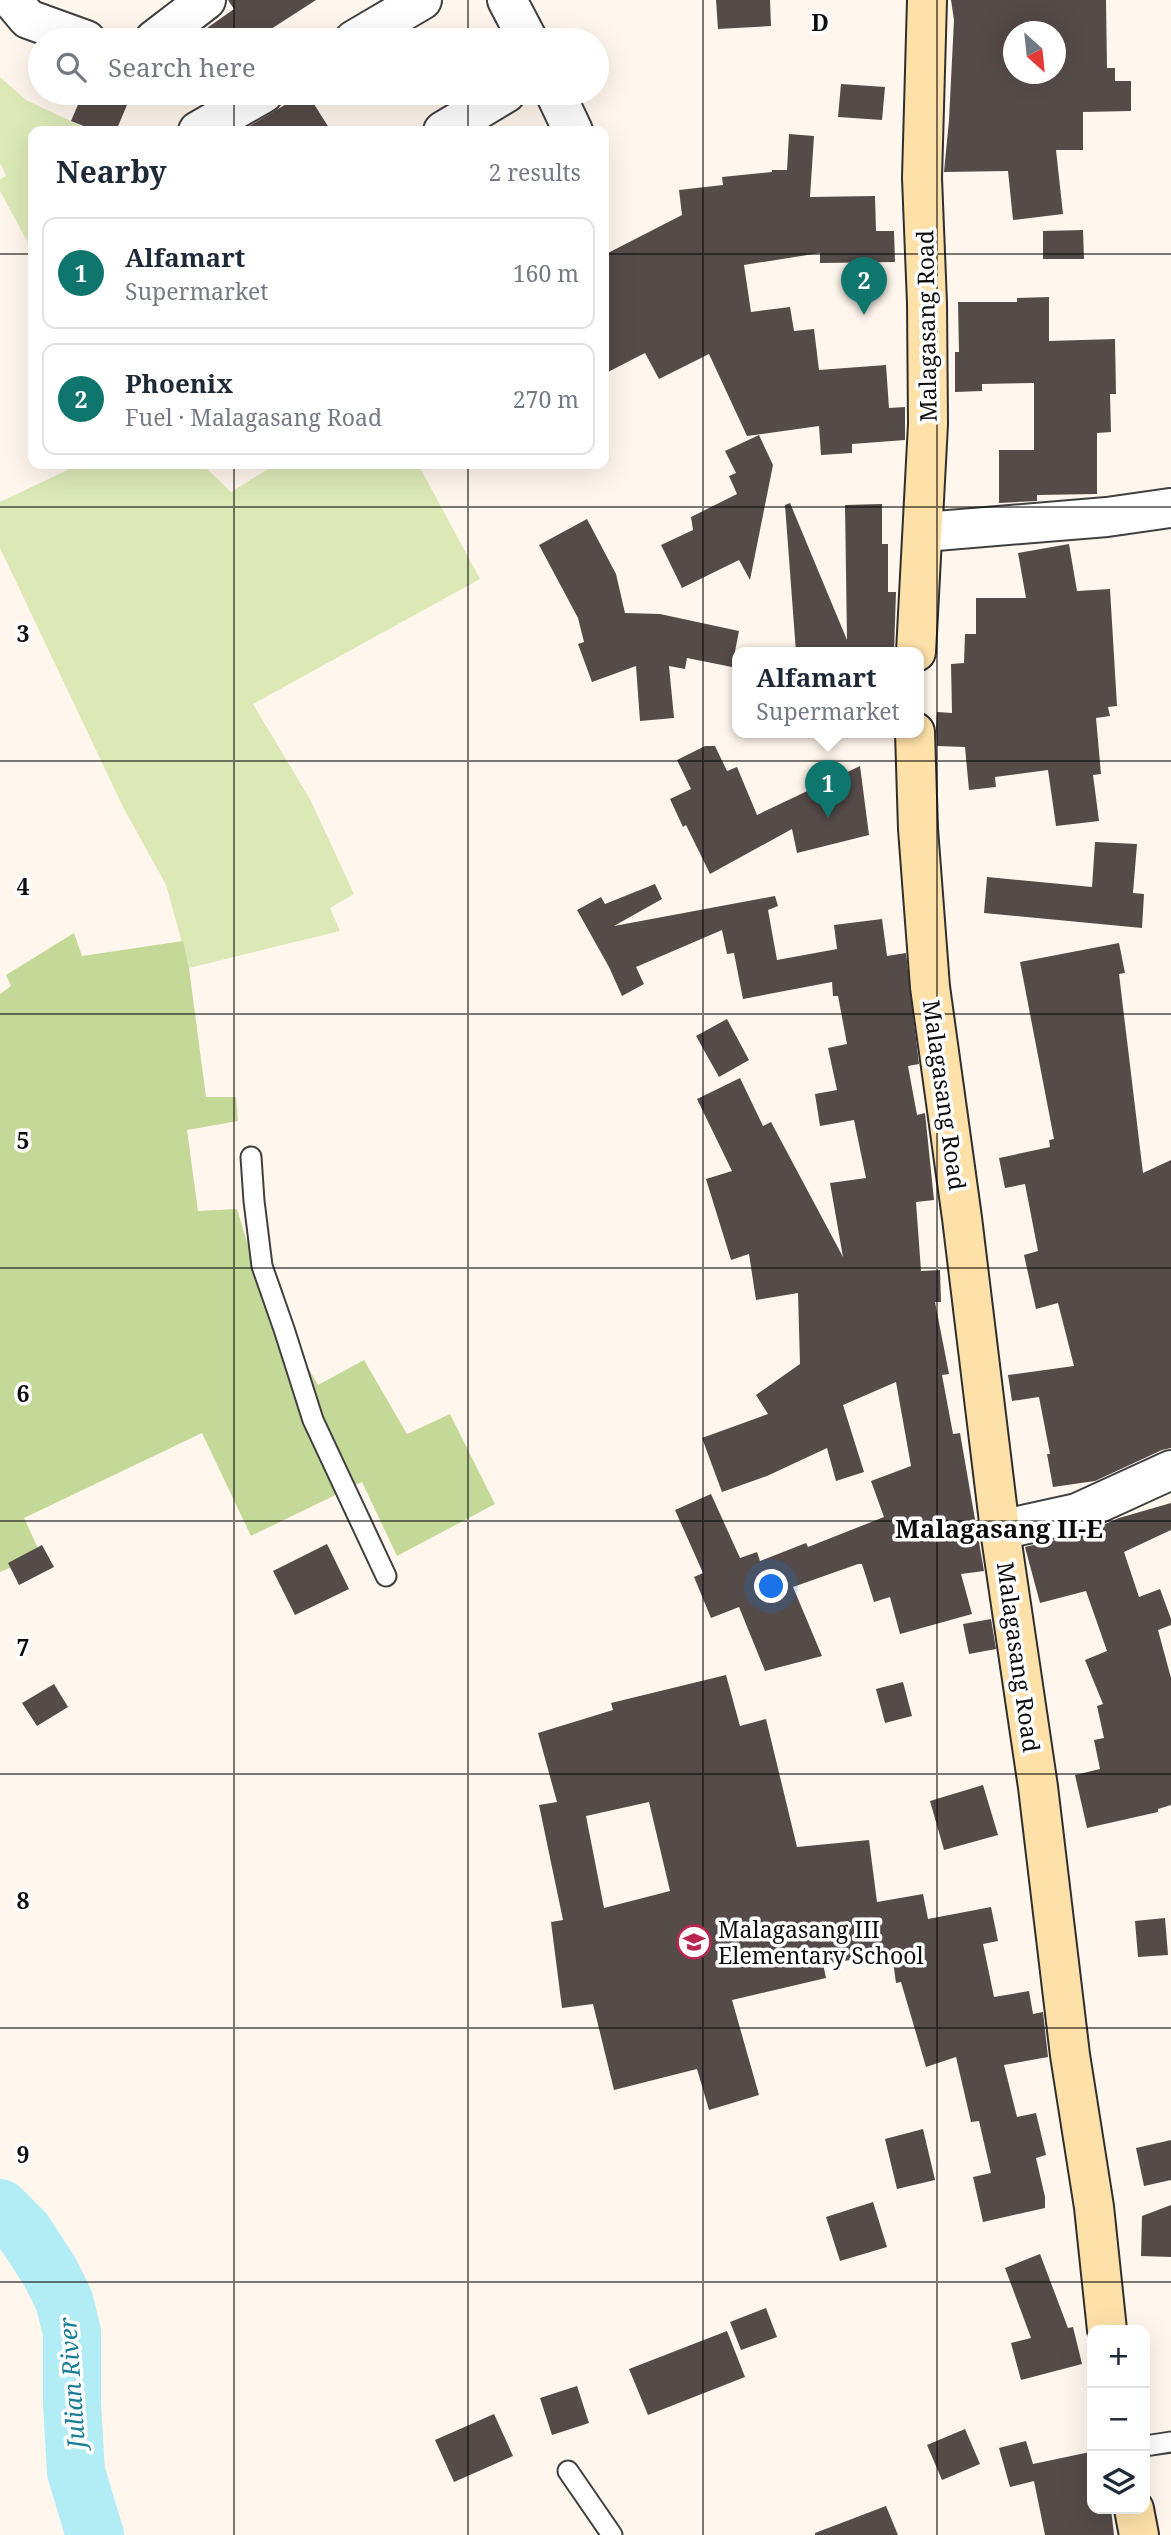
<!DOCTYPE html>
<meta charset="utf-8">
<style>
:root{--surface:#fff;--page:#f6f6f7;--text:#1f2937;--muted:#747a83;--line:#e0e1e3;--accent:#0f766e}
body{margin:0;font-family:"Noto Serif",serif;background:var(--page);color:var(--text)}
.controls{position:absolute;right:21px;bottom:21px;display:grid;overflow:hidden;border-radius:14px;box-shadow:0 7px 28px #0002}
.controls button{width:63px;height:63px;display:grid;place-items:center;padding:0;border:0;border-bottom:2px solid var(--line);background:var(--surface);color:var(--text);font:35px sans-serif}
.compass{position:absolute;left:1003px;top:21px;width:63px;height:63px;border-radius:50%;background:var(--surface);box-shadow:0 7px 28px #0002;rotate:153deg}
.you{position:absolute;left:772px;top:1587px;width:24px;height:24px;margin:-18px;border:5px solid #fff;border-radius:50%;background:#1a73e8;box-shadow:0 0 0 10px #1a73e833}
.badge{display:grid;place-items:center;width:46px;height:46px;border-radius:50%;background:var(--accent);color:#fff;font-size:23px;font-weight:700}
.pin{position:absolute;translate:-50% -58px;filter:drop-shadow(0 2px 4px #0008)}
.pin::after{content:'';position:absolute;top:37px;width:24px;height:21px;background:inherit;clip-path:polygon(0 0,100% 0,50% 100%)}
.popup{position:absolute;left:732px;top:647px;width:192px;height:91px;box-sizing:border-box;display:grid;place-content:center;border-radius:14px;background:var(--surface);filter:drop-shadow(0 2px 5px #0005);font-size:23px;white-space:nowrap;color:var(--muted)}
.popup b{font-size:26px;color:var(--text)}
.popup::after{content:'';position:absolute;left:50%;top:100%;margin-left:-14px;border:14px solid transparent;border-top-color:var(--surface)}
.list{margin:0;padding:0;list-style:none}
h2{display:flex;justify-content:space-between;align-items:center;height:91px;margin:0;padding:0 28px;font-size:30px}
h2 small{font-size:23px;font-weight:400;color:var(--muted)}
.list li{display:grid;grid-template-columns:46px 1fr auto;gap:21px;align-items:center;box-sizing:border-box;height:112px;margin:0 14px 14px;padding:0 14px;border:2px solid var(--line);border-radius:14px}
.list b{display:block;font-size:26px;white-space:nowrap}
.list p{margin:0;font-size:23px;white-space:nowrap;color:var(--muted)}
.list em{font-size:23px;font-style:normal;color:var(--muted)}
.icon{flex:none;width:38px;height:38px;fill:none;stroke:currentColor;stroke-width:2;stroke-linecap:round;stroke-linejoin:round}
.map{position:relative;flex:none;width:1171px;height:2535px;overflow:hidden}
.search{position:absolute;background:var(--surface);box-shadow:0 7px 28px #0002;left:28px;top:28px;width:581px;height:77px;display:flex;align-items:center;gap:18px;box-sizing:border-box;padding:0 24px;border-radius:38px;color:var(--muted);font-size:26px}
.panel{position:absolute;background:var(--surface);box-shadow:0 7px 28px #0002;left:28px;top:126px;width:581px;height:343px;border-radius:14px}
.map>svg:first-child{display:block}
.green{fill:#dce9b7}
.forest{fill:#c4d997}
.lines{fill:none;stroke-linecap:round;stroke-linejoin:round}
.river{stroke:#b2ecf5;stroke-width:58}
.building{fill:#554b49;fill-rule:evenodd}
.service-casing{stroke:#404040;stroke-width:23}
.minor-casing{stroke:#404040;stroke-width:42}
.secondary-casing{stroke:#2f2f2f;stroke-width:42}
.service{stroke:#fff;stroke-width:19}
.minor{stroke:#fff;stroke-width:38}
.secondary{stroke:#fee1a9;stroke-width:38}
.grid{fill:none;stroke:#0d0d0d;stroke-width:2;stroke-opacity:0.55}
.labels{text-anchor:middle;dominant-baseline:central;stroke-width:7;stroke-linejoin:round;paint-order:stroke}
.street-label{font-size:23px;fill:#0d0d0d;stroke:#fff}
.poi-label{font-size:23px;fill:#0d0d0d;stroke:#fff;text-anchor:start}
.water-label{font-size:24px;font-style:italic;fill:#177c96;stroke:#fff}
.quarter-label{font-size:26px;font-weight:bold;fill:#0d0d0d;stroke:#fff}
.grid-label{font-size:23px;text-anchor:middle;font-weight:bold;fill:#0d0d0d;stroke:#fff;stroke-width:7;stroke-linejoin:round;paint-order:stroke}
</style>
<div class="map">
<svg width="1171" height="2535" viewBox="0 0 1171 2535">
<rect width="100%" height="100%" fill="#fff7ed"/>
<g class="green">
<path d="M 0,77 L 26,100 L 92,131 L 33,131 L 33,252 L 0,191 L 0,179 L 6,176 L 0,163 Z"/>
<path d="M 80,464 L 202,464 L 231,492 L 276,464 L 418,464 L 480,579 L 253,704 L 311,801 L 354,894 L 330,908 L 340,931 L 189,968 L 166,885 L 123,807 L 0,548 L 0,502 Z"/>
</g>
<path class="forest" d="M 74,933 L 82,956 L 183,941 L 189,968 L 206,1097 L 236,1097 L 238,1121 L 187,1130 L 198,1211 L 237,1209 L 260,1285 L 318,1385 L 364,1360 L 407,1434 L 450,1414 L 495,1504 L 397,1556 L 362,1482 L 251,1536 L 202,1433 L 24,1518 L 41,1555 L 0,1572 L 0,994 L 11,986 L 6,975 Z"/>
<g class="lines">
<path class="river" d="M 0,2208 L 24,2232 L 50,2272 L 64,2300 L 72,2332 L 72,2403 L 76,2472 L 95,2535"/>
</g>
<g class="building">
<path d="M 228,0 L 316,0 L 254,40 L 190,40 L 234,9 Z"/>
<path d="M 716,0 L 770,0 L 771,26 L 718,29 Z"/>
<path d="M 951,0 L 1106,0 L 1107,68 L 1115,68 L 1115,81 L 1131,81 L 1131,111 L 1083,112 L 1083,150 L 1056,150 L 1063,214 L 1013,220 L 1008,171 L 944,172 L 949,120 L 954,20 ZM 1013,32 L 1055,32 L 1055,74 L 1013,74 Z"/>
<path d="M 841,84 L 885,87 L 882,120 L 838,117 Z"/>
<path d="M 83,93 L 132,93 L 116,131 L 96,131 L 71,121 Z"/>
<path d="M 305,93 L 307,93 L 331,131 L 241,131 Z"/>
<path d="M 789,134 L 814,136 L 810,197 L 875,196 L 876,231 L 894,231 L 895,262 L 820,263 L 820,253 L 744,265 L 751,312 L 790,307 L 794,331 L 814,329 L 819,370 L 886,365 L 889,408 L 905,407 L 905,440 L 852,444 L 852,453 L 821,455 L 819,426 L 747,436 L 709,354 L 659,379 L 645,353 L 604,374 L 604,255 L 682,215 L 679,190 L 723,185 L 722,177 L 772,172 L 772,170 L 787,170 Z"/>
<path d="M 1083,230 L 1084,259 L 1043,259 L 1043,231 Z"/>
<path d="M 1049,297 L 1049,341 L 1115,339 L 1116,394 L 1110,394 L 1111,432 L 1097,433 L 1097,494 L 1037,495 L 1037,501 L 999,503 L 999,450 L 1034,450 L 1034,383 L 982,384 L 982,391 L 955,392 L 955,352 L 959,352 L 958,302 L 1017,302 L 1017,298 Z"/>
<path d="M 759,435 L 773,465 L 750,580 L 739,560 L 682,588 L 661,545 L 693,530 L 691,517 L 737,494 L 729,476 L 736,473 L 725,451 Z"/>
<path d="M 790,503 L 847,640 L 845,505 L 882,504 L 882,544 L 888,544 L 888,592 L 896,592 L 894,652 L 796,652 L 785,505 Z"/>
<path d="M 587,519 L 616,574 L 625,613 L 660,614 L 739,631 L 732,667 L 687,658 L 685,669 L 669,666 L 674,718 L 640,721 L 636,666 L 592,682 L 578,644 L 584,642 L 578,618 L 539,545 Z"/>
<path d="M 1069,544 L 1077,591 L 1110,589 L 1117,706 L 1108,707 L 1110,716 L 1096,718 L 1101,774 L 1093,775 L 1099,821 L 1056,826 L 1048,770 L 995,777 L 996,787 L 969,790 L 965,747 L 937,746 L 936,727 L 937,712 L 952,713 L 951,664 L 964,663 L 965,634 L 976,634 L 976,598 L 1026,598 L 1018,553 Z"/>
<path d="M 705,746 L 715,746 L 727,771 L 737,767 L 757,815 L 860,766 L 869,835 L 797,853 L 792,829 L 710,874 L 686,825 L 683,827 L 670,799 L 691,789 L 677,760 Z"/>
<path d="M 1095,842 L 1137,844 L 1133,893 L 1144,894 L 1142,928 L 984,913 L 987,877 L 1092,887 Z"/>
<path d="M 655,884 L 662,899 L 614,926 L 775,896 L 778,906 L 768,910 L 777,960 L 837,949 L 834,925 L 882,919 L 887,956 L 906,953 L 919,1064 L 908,1066 L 917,1115 L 925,1113 L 934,1200 L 916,1202 L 921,1271 L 940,1270 L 941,1302 L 935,1302 L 949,1374 L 942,1375 L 953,1434 L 960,1433 L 984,1571 L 961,1574 L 972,1614 L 900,1634 L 890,1597 L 874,1602 L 862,1564 L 858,1564 L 793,1587 L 822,1656 L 765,1671 L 739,1607 L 711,1618 L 694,1577 L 703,1573 L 675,1510 L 711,1494 L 740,1558 L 757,1552 L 760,1561 L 806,1543 L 808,1547 L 884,1517 L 871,1481 L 911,1466 L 896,1382 L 843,1405 L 864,1472 L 836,1481 L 827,1448 L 767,1476 L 722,1492 L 702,1438 L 768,1414 L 756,1395 L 800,1364 L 798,1293 L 756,1300 L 749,1254 L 731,1260 L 706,1179 L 732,1171 L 697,1099 L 740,1078 L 763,1126 L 771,1122 L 843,1257 L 830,1183 L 866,1178 L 854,1120 L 820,1126 L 815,1094 L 837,1090 L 828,1048 L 847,1044 L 838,996 L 833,996 L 832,982 L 743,999 L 734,953 L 727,954 L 722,930 L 636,967 L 644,984 L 622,996 L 609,967 L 577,910 L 601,897 L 605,904 Z"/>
<path d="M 1119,943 L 1125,973 L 1119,974 L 1143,1173 L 1171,1160 L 1171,1448 L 1162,1450 L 1095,1481 L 1053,1487 L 1047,1454 L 1050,1454 L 1039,1397 L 1012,1401 L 1008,1375 L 1074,1366 L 1058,1303 L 1036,1309 L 1024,1255 L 1038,1251 L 1025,1184 L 1005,1188 L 999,1158 L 1050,1147 L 1049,1140 L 1054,1139 L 1020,962 Z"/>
<path d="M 727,1019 L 749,1060 L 719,1077 L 696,1036 Z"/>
<path d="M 1171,1503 L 1171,1530 L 1124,1552 L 1139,1597 L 1160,1589 L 1171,1619 L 1171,1625 L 1158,1630 L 1171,1678 L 1171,1805 L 1158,1809 L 1158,1812 L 1087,1828 L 1075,1775 L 1100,1769 L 1094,1740 L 1104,1738 L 1097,1706 L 1103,1704 L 1085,1660 L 1107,1651 L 1086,1591 L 1040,1603 L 1025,1547 L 1082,1534 L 1119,1518 Z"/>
<path d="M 327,1544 L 349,1589 L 295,1615 L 273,1571 Z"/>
<path d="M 42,1545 L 54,1567 L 19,1585 L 8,1563 Z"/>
<path d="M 991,1619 L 996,1649 L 969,1654 L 963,1624 Z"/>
<path d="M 726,1675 L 740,1726 L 766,1719 L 797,1847 L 869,1840 L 877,1902 L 923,1894 L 928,1919 L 991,1907 L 998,1941 L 983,1944 L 994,1997 L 1029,1991 L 1033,2014 L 1043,2012 L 1048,2057 L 1004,2065 L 1017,2117 L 1036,2113 L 1046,2155 L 1036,2158 L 1045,2197 L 1045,2208 L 983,2222 L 973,2177 L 991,2173 L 979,2121 L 971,2122 L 956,2057 L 926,2067 L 901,1982 L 896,1983 L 892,1954 L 823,1964 L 826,1978 L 732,2000 L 759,2095 L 709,2110 L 697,2069 L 614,2090 L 593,2004 L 562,2008 L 551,1922 L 563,1920 L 539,1805 L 557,1802 L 538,1733 L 613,1710 L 611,1703 ZM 649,1802 L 670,1891 L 604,1908 L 586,1816 Z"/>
<path d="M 903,1682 L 912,1716 L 885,1723 L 876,1689 Z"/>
<path d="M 54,1684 L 68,1707 L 37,1726 L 22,1703 Z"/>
<path d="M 983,1785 L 998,1835 L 944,1850 L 930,1801 Z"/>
<path d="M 1165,1918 L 1168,1955 L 1138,1957 L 1135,1921 Z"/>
<path d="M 923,2129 L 935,2180 L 897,2189 L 885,2139 Z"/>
<path d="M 1171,2140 L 1171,2180 L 1144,2186 L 1136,2148 Z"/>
<path d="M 873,2202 L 887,2247 L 840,2261 L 826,2217 Z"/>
<path d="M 1171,2205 L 1171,2257 L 1141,2256 L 1142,2216 Z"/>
<path d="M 1040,2254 L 1068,2328 L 1073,2327 L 1082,2364 L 1021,2380 L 1011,2343 L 1031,2338 L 1005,2268 Z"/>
<path d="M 766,2308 L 777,2337 L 741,2350 L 730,2322 Z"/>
<path d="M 727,2331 L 745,2377 L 648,2415 L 629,2369 Z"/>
<path d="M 577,2386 L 589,2423 L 552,2435 L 540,2398 Z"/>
<path d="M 494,2414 L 513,2456 L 454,2482 L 435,2440 Z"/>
<path d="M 965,2429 L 980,2464 L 942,2480 L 927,2445 Z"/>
<path d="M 1026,2441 L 1033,2464 L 1090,2452 L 1092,2466 L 1092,2509 L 1111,2509 L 1114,2535 L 1045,2535 L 1034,2481 L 1010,2487 L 999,2448 Z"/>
<path d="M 886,2506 L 898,2535 L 815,2535 L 815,2533 Z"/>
</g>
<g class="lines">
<defs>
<g id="service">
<path d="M 251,1157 L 254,1201 L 262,1266 L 284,1329 L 313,1420 L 386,1576"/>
<path d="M 1145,2446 L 1171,2442"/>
<path d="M 568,2471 L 612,2535"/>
</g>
<g id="minor">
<path d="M 12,0 L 28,19 L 86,40"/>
<path d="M 507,0 L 528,40"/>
<path d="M 154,40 L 206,0"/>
<path d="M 354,40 L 422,0"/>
<path d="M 555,93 L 573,131"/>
<path d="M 198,131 L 264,93"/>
<path d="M 443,131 L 506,93"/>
<path d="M 924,532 L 1107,517 L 1170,508"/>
<path d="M 1000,1530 L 1077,1513 L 1171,1470"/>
</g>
<g id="secondary">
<path d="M 916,652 L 928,424 L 927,303 L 922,178 L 927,0"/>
<path d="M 915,732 L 918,829 L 930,987 L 962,1218 L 1000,1530 L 1038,1787 L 1070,2055 L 1094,2207 L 1107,2330"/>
<path d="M 1134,2509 L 1139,2535"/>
</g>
</defs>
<use href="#service" class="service-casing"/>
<use href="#minor" class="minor-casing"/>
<use href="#secondary" class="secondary-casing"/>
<use href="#service" class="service"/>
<use href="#minor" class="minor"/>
<use href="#secondary" class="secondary"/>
</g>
<path class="grid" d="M 234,0 L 234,40M 468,0 L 468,40M 703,0 L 703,2535M 937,0 L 937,2535M 234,93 L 234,131M 468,93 L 468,131M 0,254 L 33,254M 604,254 L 1171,254M 234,464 L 234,2535M 468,464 L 468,2535M 0,507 L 1171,507M 0,761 L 1171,761M 0,1014 L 1171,1014M 0,1268 L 1171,1268M 0,1521 L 1171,1521M 0,1774 L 1171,1774M 0,2028 L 1171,2028M 0,2282 L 1171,2282"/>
<defs>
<symbol id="school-ring" viewBox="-11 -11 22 22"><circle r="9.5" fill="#fff" stroke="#bb2650" stroke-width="1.5"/><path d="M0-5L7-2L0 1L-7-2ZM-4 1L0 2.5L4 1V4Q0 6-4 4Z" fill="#bb2650"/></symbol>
</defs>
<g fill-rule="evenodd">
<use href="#school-ring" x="675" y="1923" width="38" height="38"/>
</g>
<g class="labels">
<g class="street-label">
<text transform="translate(926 326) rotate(-91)">Malagasang Road</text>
<text transform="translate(945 1095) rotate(82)">Malagasang Road</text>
<text transform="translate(1019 1657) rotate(82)">Malagasang Road</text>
</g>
<g class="poi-label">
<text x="718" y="1929">Malagasang III<tspan x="718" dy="26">Elementary School</tspan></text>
</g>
<g class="water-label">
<text transform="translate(71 2383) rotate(-94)">Julian River</text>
</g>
<g class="quarter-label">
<text x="999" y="1528">Malagasang II-E</text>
</g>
</g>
<g class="grid-label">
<text x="820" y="31">D</text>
<text x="23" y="642">3</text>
<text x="23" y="895">4</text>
<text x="23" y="1149">5</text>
<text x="23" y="1402">6</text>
<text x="23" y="1656">7</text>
<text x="23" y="1909">8</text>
<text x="23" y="2163">9</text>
</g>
</svg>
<div class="controls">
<button>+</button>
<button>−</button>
<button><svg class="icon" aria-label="layers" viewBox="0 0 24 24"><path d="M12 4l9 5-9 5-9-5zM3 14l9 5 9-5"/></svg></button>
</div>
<svg class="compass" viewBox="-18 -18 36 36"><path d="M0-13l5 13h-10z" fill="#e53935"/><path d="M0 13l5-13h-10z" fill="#747a83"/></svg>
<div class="you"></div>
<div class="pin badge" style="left:828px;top:818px">1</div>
<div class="popup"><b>Alfamart</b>Supermarket</div>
<div class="pin badge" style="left:864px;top:315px">2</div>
<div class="search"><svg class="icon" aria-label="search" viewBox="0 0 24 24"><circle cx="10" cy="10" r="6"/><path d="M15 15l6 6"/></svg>Search here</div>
<section class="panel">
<h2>Nearby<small>2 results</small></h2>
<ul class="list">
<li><span class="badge">1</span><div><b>Alfamart</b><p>Supermarket</p></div><em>160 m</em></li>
<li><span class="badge">2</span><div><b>Phoenix</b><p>Fuel · Malagasang Road</p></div><em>270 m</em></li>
</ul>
</section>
</div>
